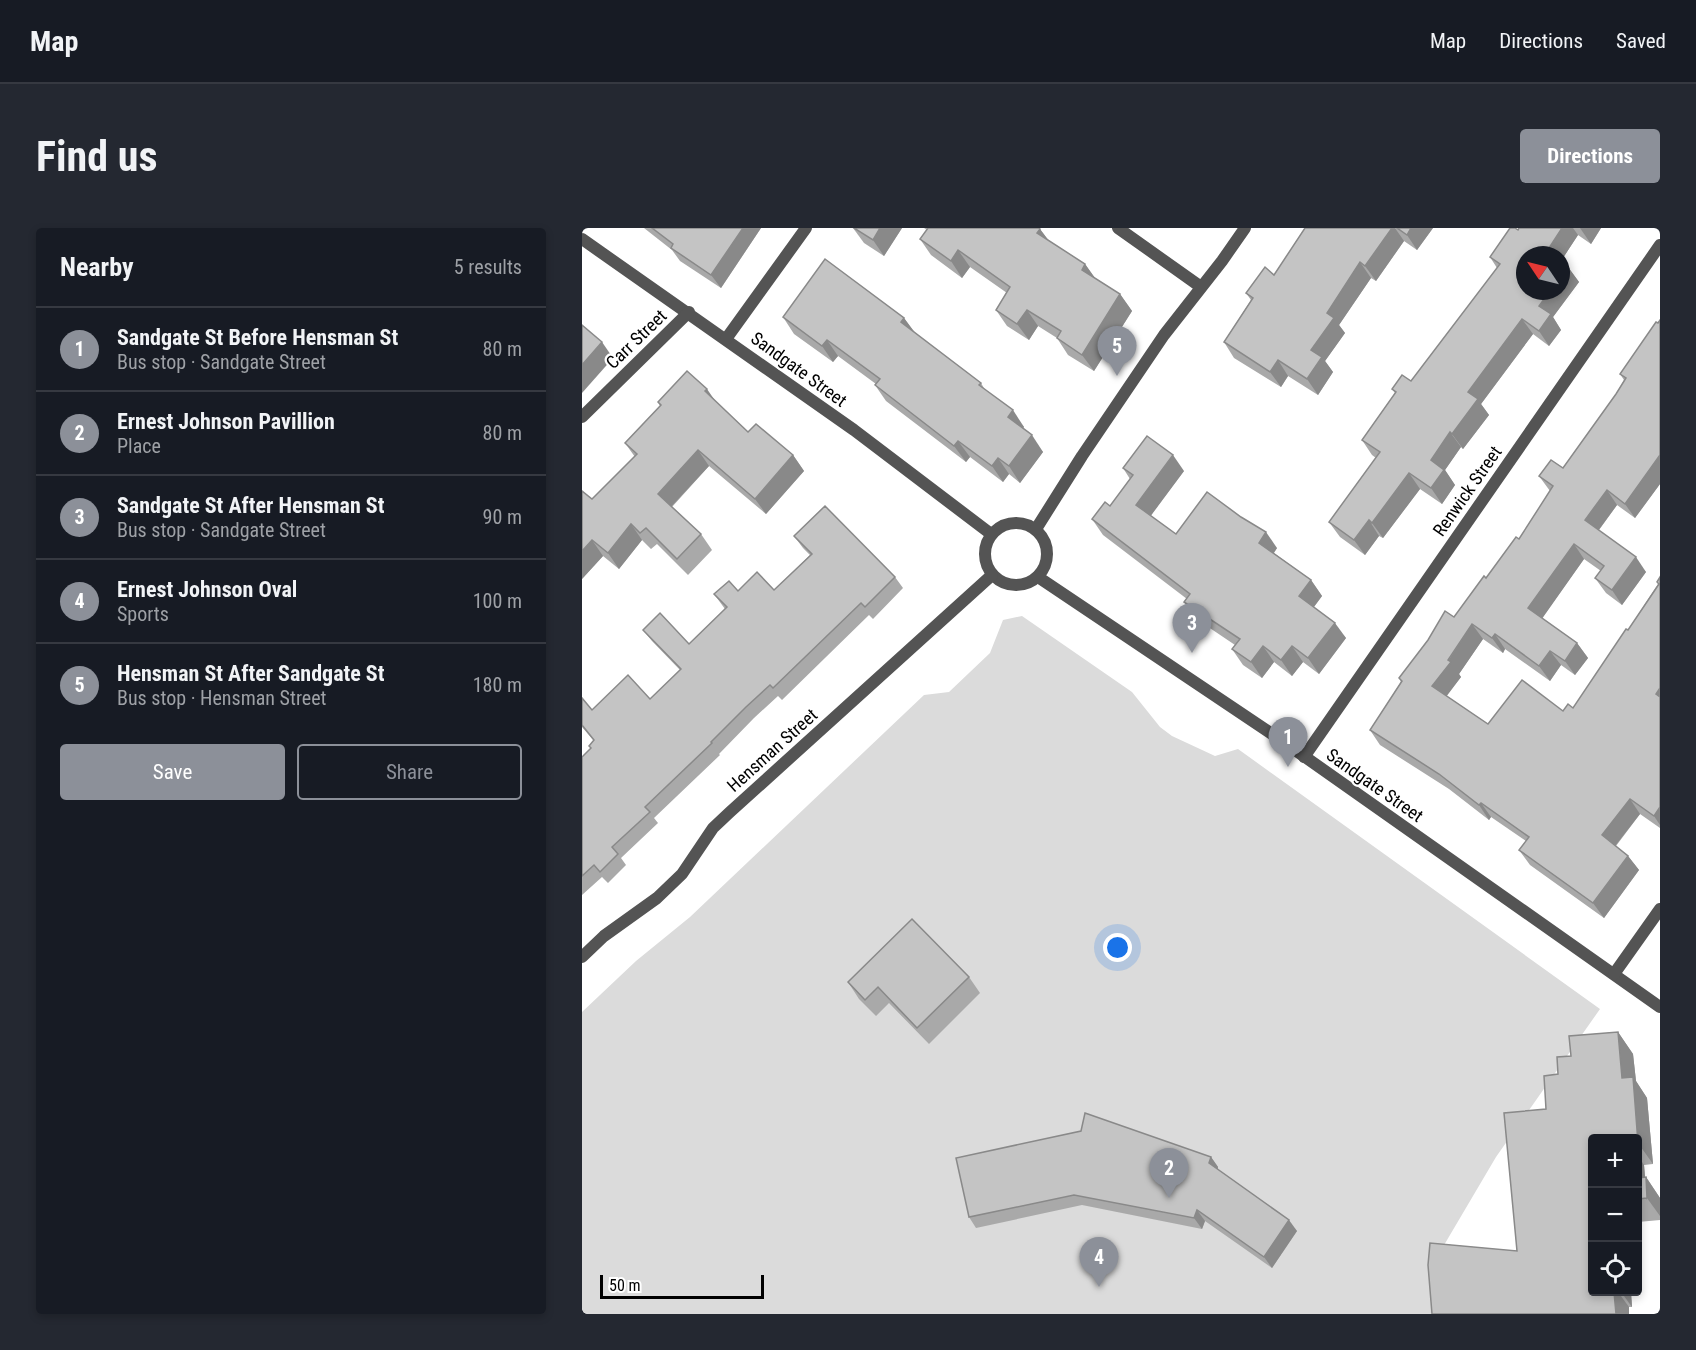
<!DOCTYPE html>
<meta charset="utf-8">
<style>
:root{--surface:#171b24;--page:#242831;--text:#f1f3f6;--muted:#9ea1a6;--line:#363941;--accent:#8c9099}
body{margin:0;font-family:"Roboto Condensed",sans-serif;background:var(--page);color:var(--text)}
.controls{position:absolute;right:18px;bottom:18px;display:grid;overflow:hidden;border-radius:6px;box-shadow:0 3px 9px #0003}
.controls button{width:54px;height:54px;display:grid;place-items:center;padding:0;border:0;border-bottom:2px solid var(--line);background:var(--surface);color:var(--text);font:30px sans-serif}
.compass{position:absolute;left:934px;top:18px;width:54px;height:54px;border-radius:50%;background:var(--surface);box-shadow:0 3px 9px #0003;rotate:305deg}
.scale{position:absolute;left:18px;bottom:15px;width:164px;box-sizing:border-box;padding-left:6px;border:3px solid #000;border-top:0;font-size:16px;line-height:21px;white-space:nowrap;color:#000;-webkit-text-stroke:4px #fff;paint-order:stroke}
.you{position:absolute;left:536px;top:720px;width:21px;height:21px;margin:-15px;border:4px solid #fff;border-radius:50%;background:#1a73e8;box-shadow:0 0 0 9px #1a73e833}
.badge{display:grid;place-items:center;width:39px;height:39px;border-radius:50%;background:var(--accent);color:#fff;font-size:20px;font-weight:700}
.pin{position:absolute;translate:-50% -50px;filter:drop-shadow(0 2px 3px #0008)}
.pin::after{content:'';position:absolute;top:32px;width:21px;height:18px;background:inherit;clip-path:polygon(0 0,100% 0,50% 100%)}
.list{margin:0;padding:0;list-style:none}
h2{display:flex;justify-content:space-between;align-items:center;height:78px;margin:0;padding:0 24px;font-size:26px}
h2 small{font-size:20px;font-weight:400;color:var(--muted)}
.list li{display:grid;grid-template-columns:39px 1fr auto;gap:18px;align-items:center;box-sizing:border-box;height:84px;padding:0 24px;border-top:2px solid var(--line)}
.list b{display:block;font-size:22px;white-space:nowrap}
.list p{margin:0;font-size:20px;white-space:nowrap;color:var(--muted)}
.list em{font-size:20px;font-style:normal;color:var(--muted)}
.actions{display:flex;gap:12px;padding:18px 24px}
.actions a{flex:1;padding:14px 0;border:2px solid var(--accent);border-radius:6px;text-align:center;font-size:21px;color:var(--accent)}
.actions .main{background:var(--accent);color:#fff}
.icon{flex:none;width:33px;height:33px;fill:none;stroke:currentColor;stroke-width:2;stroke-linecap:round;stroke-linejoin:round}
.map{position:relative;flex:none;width:1078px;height:1086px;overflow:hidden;border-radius:6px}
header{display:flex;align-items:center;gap:36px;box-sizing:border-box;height:84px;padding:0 30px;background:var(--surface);border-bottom:2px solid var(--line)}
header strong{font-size:28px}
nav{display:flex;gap:33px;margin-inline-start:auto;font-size:21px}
.intro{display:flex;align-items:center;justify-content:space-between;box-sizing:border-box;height:144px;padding:0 36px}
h1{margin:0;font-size:42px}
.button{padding:15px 27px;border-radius:6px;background:var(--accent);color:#fff;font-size:21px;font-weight:700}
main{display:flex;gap:36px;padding:0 36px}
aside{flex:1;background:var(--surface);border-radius:6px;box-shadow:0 3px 9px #0003}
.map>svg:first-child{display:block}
.green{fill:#dbdbdb}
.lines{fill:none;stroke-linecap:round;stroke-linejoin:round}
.minor{stroke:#545454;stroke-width:12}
.wall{fill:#a9a9a9}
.shaded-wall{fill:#898989}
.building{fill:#c4c4c4;stroke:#898989;stroke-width:1.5}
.labels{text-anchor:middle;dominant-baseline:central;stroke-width:4.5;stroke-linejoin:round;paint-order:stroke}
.street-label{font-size:18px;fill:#000;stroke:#fff}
</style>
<header>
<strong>Map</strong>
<nav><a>Map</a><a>Directions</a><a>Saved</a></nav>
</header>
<div class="intro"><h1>Find us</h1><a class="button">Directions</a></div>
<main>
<aside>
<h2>Nearby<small>5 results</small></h2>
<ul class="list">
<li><span class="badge">1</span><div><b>Sandgate St Before Hensman St</b><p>Bus stop · Sandgate Street</p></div><em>80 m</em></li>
<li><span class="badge">2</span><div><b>Ernest Johnson Pavillion</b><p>Place</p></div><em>80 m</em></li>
<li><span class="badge">3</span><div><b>Sandgate St After Hensman St</b><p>Bus stop · Sandgate Street</p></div><em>90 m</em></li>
<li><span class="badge">4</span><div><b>Ernest Johnson Oval</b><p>Sports</p></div><em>100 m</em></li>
<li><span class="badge">5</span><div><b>Hensman St After Sandgate St</b><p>Bus stop · Hensman Street</p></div><em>180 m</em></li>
</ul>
<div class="actions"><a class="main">Save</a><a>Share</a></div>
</aside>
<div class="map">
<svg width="1078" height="1086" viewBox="0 0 1078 1086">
<rect width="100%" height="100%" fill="#fff"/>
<path class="green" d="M 440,388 L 550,464 L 578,499 L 590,508 L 633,528 L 656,521 L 1018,781 L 914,929 L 855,1029 L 859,1086 L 0,1086 L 0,784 L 54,733 L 108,689 L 342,467 L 367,464 L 408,425 L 421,392 Z"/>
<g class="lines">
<g class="minor">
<path d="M 536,0 L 619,59"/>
<path d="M 0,11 L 272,202 L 409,306"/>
<path d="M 144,111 L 224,0"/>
<path d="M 0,189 L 107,84"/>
<circle cx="434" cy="326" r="31"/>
<path d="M 454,301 L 500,228 L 582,107 L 640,33 L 663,0"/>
<path d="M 456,349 L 699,512 L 1078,779"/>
<path d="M 722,529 L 1078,17"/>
<path d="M 0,729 L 22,708 L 75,670 L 100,646 L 131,600 L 148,584 L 410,347"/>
<path d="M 1032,746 L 1078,681"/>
</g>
</g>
<g class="wall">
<path d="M 62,0 L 179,0 L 139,60 L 98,33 L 90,22 Z"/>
<path d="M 271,0 L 320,0 L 302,28 L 282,15 Z"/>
<path d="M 342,0 L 457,0 L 467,13 L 503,36 L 513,50 L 538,66 L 550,83 L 512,143 L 486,127 L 475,110 L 456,98 L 447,112 L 425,98 L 414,82 L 425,65 L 388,39 L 380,50 L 349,27 L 338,11 L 345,2 Z"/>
<path d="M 723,0 L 851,0 L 835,22 L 822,13 L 794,53 L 789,50 L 757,97 L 763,105 L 743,133 L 751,144 L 736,167 L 706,148 L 699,159 L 652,130 L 642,114 L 669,72 L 664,65 L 692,47 Z"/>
<path d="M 937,0 L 1019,0 L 1009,16 L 996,7 L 979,33 L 979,27 L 943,27 L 986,39 L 997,54 L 971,89 L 979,102 L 967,118 L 951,106 L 899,176 L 907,187 L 881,221 L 879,219 L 863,242 L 873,257 L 860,276 L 838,261 L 801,310 L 797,308 L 783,327 L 758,309 L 747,294 L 794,230 L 790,227 L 780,212 L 813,165 L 810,161 L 829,153 L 915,40 L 908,29 Z"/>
<path d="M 201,89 L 322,90 L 332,104 L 399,155 L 403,162 L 442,199 L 441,200 L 461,224 L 438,255 L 427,246 L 421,254 L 388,229 L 384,234 L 304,173 L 293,157 L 294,156 L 256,128 L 251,134 L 212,106 Z"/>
<path d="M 1078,92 L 1078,256 L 1053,290 L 1035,277 L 1017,302 L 1064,344 L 1040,377 L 1024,365 L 1013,350 L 1019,343 L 1002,331 L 960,390 L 995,415 L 1006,430 L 993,447 L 979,437 L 968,453 L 923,421 L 921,425 L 901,411 L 877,446 L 879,449 L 864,468 L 906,496 L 981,483 L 991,480 L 1046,402 L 1076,356 L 1075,354 L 1078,349 L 1078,600 L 1058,586 L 1034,618 L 1046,628 L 1057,642 L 1022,690 L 948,637 L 937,622 L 944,613 L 909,589 L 907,592 L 867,561 L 798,517 L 788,502 L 819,454 L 817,450 L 872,389 L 904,350 L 937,311 L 968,263 L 957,248 L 981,240 L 1034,166 L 1042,152 L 1038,146 Z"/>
<path d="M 132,172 L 166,204 L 211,227 L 222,243 L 184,286 L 127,238 L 90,279 L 119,306 L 130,322 L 106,347 L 75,316 L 69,321 L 60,312 L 37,341 L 21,328 L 0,351 L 10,271 L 53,229 L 43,215 L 78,178 L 76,174 Z"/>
<path d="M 541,240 L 602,243 L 568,288 L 594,306 L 695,320 L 692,325 L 729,352 L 740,368 L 732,379 L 764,410 L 737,446 L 721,434 L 710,448 L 692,434 L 680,450 L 661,437 L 650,421 L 653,417 L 613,390 L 602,374 L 605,371 L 521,307 L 510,291 L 528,278 L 548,251 Z"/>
<path d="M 212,308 L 313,349 L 321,360 L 291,391 L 287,387 L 200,472 L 196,468 L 172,490 L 137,526 L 138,527 L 72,590 L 76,595 L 39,630 L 44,637 L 26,655 L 20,649 L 0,667 L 0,529 L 9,521 L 7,518 L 12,513 L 0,499 L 0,470 L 10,482 L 68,471 L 98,442 L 70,413 L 61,402 L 107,416 L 143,381 L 132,366 L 156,363 L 192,362 L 228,327 L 221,320 Z"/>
<path d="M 387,749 L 398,765 L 347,816 L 307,775 L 294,788 L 277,771 L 266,754 Z"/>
<path d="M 1036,804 L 1051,826 L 1054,853 L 1065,870 L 1071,936 L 1062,937 L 1063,949 L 1064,949 L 1078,970 L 1078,992 L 1056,994 L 1056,910 L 1011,910 L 1011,1064 L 1049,1064 L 1050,1079 L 1047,1079 L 1047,1086 L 850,1086 L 846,1037 L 848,1015 L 935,1023 L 922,885 L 964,881 L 962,848 L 976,846 L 975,829 L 989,828 L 987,808 Z"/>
<path d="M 629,929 L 636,939 L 636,942 L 715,1003 L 690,1040 L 623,993 L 620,1001 L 500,977 L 394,1000 L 387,989 Z"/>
</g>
<g class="shaded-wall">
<path d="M 161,0 L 179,0 L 139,60 L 129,47 Z"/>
<path d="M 298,0 L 320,0 L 302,28 L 291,12 Z"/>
<path d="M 810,0 L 813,0 L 822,13 L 794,53 L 783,38 Z"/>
<path d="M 829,0 L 851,0 L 835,22 L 825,7 Z"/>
<path d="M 980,0 L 991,0 L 996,7 L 979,33 L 979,27 L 967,27 L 965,23 Z"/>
<path d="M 998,0 L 1019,0 L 1009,16 Z"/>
<path d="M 458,1 L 470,17 L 455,5 Z"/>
<path d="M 376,22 L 388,39 L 380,50 L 369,33 Z"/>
<path d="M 778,34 L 789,50 L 757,97 L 763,105 L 743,133 L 751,144 L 736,167 L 725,151 L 729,122 L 745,85 Z"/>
<path d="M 503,36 L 515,53 L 500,42 Z"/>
<path d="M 986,39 L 997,54 L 971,89 L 979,102 L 967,118 L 957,103 L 957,78 L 968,63 L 979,63 L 979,48 Z"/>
<path d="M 538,66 L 550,83 L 512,143 L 500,127 Z"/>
<path d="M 445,82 L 456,98 L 447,112 L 435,96 Z"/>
<path d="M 322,90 L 334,106 L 319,94 Z"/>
<path d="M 940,91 L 951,106 L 899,176 L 907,187 L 881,221 L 870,206 L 886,164 Z"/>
<path d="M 245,112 L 256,128 L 251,134 L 240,118 Z"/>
<path d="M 20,114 L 31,130 L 0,165 L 0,137 Z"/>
<path d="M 696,132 L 706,148 L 699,159 L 688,144 Z"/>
<path d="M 125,161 L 136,177 L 123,163 Z"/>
<path d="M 431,182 L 442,199 L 437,205 L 426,189 Z"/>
<path d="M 868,204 L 879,219 L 863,242 L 873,257 L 860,276 L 849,260 L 849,232 Z"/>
<path d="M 450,207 L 461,224 L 438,255 L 427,238 Z"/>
<path d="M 376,213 L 388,229 L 384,234 L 372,218 Z"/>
<path d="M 116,222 L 127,238 L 87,281 L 76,266 Z"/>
<path d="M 211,227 L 222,243 L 184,286 L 173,271 Z"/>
<path d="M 591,227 L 602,243 L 565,293 L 554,277 Z"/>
<path d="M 1078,227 L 1078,256 L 1053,290 L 1043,276 Z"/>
<path d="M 416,230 L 427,246 L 421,254 L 410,238 Z"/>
<path d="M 827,245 L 838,261 L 801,310 L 790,295 Z"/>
<path d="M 1025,262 L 1035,277 L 1013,307 L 1003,292 Z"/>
<path d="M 787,292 L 797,308 L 783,327 L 772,312 Z"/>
<path d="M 49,296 L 60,312 L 37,341 L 26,325 Z"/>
<path d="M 684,304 L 695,320 L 688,330 L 677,315 Z"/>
<path d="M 10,312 L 21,328 L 0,351 L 0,323 Z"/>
<path d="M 992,316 L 1002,331 L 957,395 L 946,380 Z"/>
<path d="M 1054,329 L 1064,344 L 1040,377 L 1030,362 Z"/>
<path d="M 729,352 L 740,368 L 728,384 L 717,368 Z"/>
<path d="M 753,395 L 764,410 L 737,446 L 726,430 Z"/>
<path d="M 890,396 L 901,411 L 877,446 L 879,449 L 861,473 L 850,458 Z"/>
<path d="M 913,406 L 923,421 L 921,425 L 910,410 Z"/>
<path d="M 995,415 L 1006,430 L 993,447 L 983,433 Z"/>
<path d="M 681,418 L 692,434 L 680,450 L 669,434 Z"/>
<path d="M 710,418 L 721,434 L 710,448 L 699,432 Z"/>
<path d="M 968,423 L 979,437 L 968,453 L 957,438 Z"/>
<path d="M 1078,460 L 1078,472 L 1074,466 Z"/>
<path d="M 1048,571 L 1058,586 L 1030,622 L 1020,607 Z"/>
<path d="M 899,575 L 909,589 L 907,592 L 897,577 Z"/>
<path d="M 1078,579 L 1078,597 L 1072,588 Z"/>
<path d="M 1046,628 L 1057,642 L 1022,690 L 1011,675 Z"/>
<path d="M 1036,804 L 1051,826 L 1054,853 L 1065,870 L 1071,936 L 1056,915 L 1040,850 Z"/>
<path d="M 1056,928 L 1062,937 L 1065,972 L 1056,959 Z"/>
<path d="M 629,929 L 636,939 L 634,946 L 627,935 Z"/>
<path d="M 1064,949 L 1078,970 L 1078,988 L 1065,970 Z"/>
<path d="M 615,982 L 623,993 L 620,1001 L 612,990 Z"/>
<path d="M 707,992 L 715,1003 L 690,1040 L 682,1029 Z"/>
<path d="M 1032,1064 L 1036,1064 L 1047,1079 L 1047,1086 L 1034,1086 Z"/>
<path d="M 1039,1064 L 1049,1064 L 1050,1079 Z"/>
</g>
<g class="building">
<path d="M 70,0 L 161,0 L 129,47 L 89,20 L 91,16 Z"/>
<path d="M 272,0 L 298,0 L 291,12 Z"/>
<path d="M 346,0 L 457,0 L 458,1 L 455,5 L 503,36 L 500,42 L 538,66 L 500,127 L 475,110 L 479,103 L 445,82 L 435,96 L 414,82 L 428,59 L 376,22 L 369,33 L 338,11 Z"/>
<path d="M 723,0 L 810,0 L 783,38 L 778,34 L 745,85 L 752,90 L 729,122 L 740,129 L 725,151 L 696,132 L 688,144 L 642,114 L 671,70 L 664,65 L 683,39 L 692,47 Z"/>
<path d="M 815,0 L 829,0 L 825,7 Z"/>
<path d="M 928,0 L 933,0 L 936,2 L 937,0 L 980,0 L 965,23 L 970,27 L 943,27 L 943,63 L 968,63 L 957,78 L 969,86 L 957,103 L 940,91 L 886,164 L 896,171 L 870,206 L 868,204 L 849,232 L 862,242 L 849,260 L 827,245 L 790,295 L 787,292 L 772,312 L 747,294 L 798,224 L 780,212 L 814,164 L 810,161 L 820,147 L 829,153 L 918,36 L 908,29 Z"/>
<path d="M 243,31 L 322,90 L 319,94 L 399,155 L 397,157 L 431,182 L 426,189 L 450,207 L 427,238 L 416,230 L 410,238 L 376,213 L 372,218 L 293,157 L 298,151 L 245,112 L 240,118 L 201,89 Z"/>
<path d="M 979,34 L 986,39 L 979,48 Z"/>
<path d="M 1078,92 L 1078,227 L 1043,276 L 1025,262 L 1003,292 L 1054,329 L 1030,362 L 1013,350 L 1022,338 L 992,316 L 946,380 L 995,415 L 983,433 L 968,423 L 957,438 L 913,406 L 910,410 L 890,396 L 866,432 L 869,434 L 850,458 L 906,496 L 940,452 L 981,483 L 986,476 L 991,480 L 1044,401 L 1046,402 L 1077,356 L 1075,354 L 1078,349 L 1078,460 L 1074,466 L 1078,469 L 1078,579 L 1072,588 L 1048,571 L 1020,607 L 1046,628 L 1011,675 L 937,622 L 947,609 L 899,575 L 897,577 L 857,546 L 788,502 L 820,453 L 817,450 L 846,412 L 863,383 L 872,389 L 902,348 L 904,350 L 934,309 L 937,311 L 971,258 L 957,248 L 969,232 L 981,240 L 1034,166 L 1044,150 L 1038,146 L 1074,94 L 1076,95 Z"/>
<path d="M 0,97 L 20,114 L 0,137 Z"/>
<path d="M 105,143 L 125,161 L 123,163 L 166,204 L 174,196 L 211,227 L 173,271 L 116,222 L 76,266 L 119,306 L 95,331 L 64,300 L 58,305 L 49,296 L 26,325 L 10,312 L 0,323 L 0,263 L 10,271 L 55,226 L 43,215 L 79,177 L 76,174 Z"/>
<path d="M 565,208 L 591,227 L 554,277 L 594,306 L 625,264 L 659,289 L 684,304 L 677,315 L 729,352 L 717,368 L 753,395 L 726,430 L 710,418 L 699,432 L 681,418 L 669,434 L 650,421 L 658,411 L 602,374 L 608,366 L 510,291 L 523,274 L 528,278 L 551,247 L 541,240 Z"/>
<path d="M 243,278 L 313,349 L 283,379 L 279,375 L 191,460 L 188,457 L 164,479 L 129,514 L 130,515 L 63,579 L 68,584 L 30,619 L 36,626 L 18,644 L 12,637 L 0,648 L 0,529 L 9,520 L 7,518 L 12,512 L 0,497 L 0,470 L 10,482 L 46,447 L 68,471 L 99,441 L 61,402 L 78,385 L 107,416 L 145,379 L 132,366 L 147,353 L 156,363 L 175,344 L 192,362 L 230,326 L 212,308 Z"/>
<path d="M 330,691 L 387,749 L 335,800 L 296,759 L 283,772 L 266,754 Z"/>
<path d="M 1036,804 L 1040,850 L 1051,849 L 1056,915 L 1056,910 L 1011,910 L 1011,1064 L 1032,1064 L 1034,1086 L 850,1086 L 846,1037 L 848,1015 L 935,1023 L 922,885 L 964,881 L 962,848 L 976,846 L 975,829 L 989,828 L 987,808 Z"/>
<path d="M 503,885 L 629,929 L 627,935 L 707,992 L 682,1029 L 615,982 L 612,990 L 492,967 L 387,989 L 374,930 L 499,903 Z"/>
<path d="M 1064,949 L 1065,970 L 1056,971 L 1056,950 Z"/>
</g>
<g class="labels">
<g class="street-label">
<text transform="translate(54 111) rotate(-44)">Carr Street</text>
<text transform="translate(217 141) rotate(36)">Sandgate Street</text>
<text transform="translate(885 263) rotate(-55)">Renwick Street</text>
<text transform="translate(190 522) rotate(-42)">Hensman Street</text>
<text transform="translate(793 557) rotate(35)">Sandgate Street</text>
</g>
</g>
</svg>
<div class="controls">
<button>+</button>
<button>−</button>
<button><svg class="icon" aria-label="locate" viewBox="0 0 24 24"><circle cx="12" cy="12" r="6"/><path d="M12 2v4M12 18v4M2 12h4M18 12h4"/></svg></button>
</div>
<svg class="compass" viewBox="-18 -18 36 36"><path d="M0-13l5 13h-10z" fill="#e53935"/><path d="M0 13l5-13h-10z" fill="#9ea1a6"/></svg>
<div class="scale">50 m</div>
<div class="you"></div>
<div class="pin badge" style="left:706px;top:539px">1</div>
<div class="pin badge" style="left:587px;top:970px">2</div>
<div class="pin badge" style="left:610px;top:425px">3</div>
<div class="pin badge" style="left:517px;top:1059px">4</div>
<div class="pin badge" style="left:535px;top:148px">5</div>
</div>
</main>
